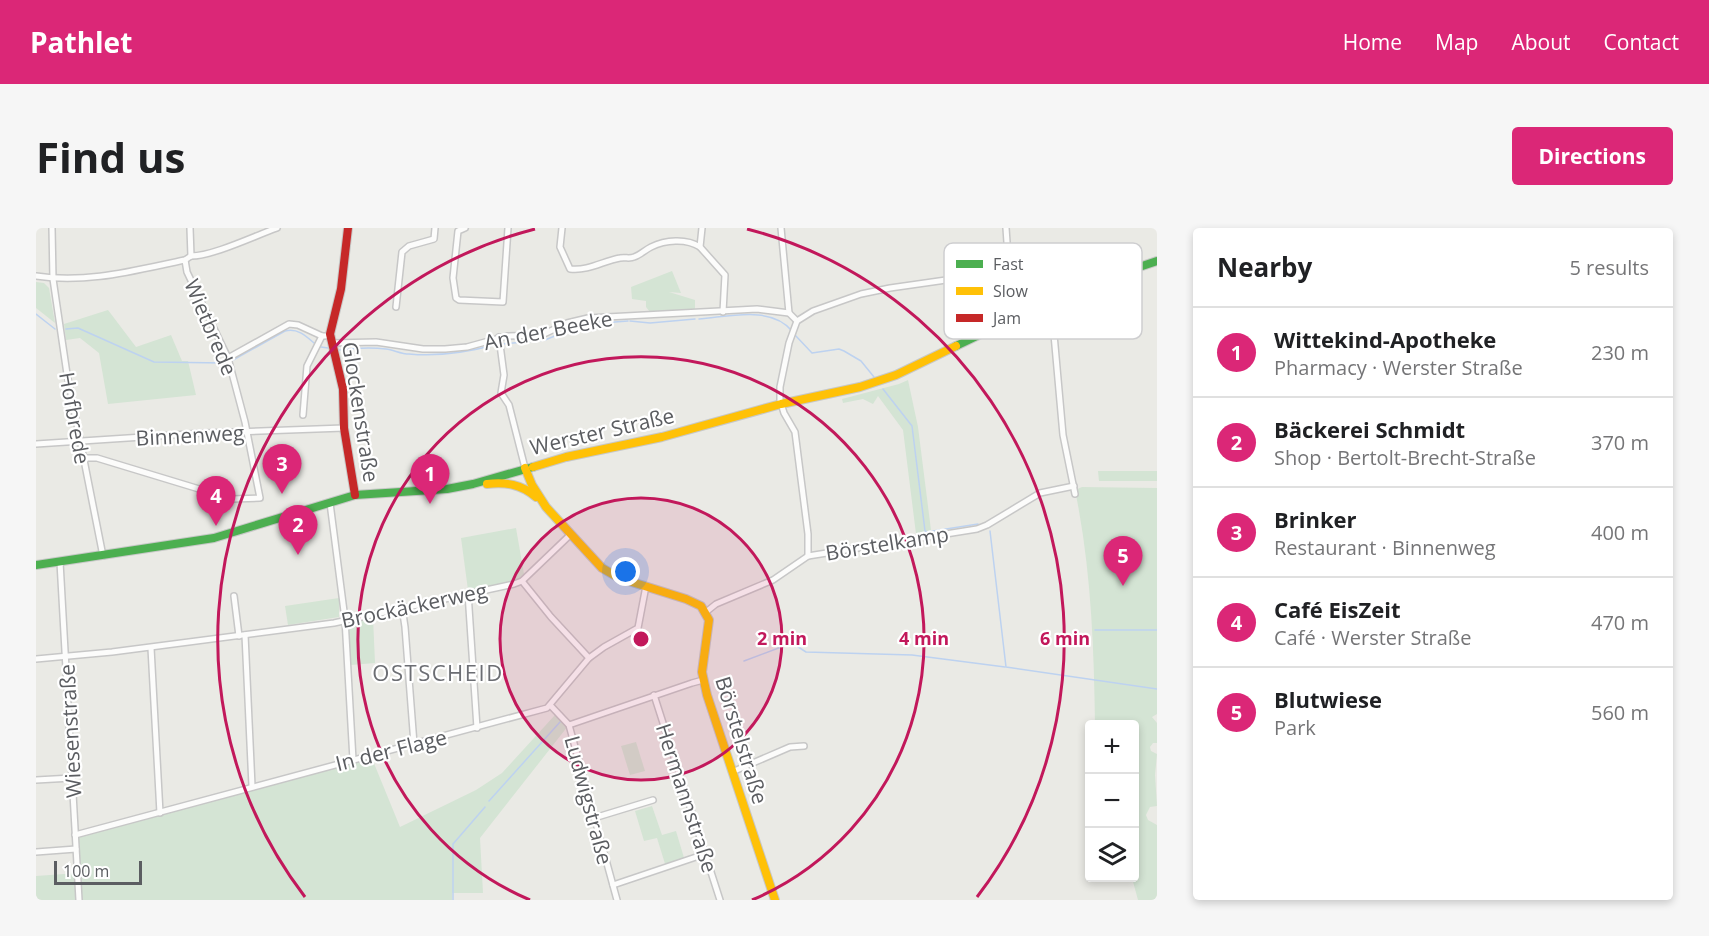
<!DOCTYPE html>
<meta charset="utf-8">
<style>
:root{--surface:#fff;--page:#f6f6f6;--text:#202124;--muted:#757577;--line:#e0e0e0;--accent:#db2777}
body{margin:0;font-family:"Open Sans",sans-serif;background:var(--page);color:var(--text)}
.controls{position:absolute;right:18px;bottom:18px;display:grid;overflow:hidden;border-radius:6px;box-shadow:0 3px 9px #0003}
.controls button{width:54px;height:54px;display:grid;place-items:center;padding:0;border:0;border-bottom:2px solid var(--line);background:var(--surface);color:var(--text);font:30px sans-serif}
.scale{position:absolute;left:18px;bottom:15px;width:88px;box-sizing:border-box;padding-left:6px;border:3px solid #5b5d61;border-top:0;font-size:16px;line-height:21px;white-space:nowrap;color:#5b5d61;-webkit-text-stroke:4px #fff;paint-order:stroke}
.you{position:absolute;left:590px;top:344px;width:21px;height:21px;margin:-15px;border:4px solid #fff;border-radius:50%;background:#1a73e8;box-shadow:0 0 0 9px #1a73e833}
.badge{display:grid;place-items:center;width:39px;height:39px;border-radius:50%;background:var(--accent);color:#fff;font-size:20px;font-weight:700}
.pin{position:absolute;translate:-50% -50px;filter:drop-shadow(0 2px 3px #0008)}
.pin::after{content:'';position:absolute;top:32px;width:21px;height:18px;background:inherit;clip-path:polygon(0 0,100% 0,50% 100%)}
.list{margin:0;padding:0;list-style:none}
h2{display:flex;justify-content:space-between;align-items:center;height:78px;margin:0;padding:0 24px;font-size:26px}
h2 small{font-size:20px;font-weight:400;color:var(--muted)}
.list li{display:grid;grid-template-columns:39px 1fr auto;gap:18px;align-items:center;box-sizing:border-box;height:90px;padding:0 24px;border-top:2px solid var(--line)}
.list b{display:block;font-size:22px;white-space:nowrap}
.list p{margin:0;font-size:20px;white-space:nowrap;color:var(--muted)}
.list em{font-size:20px;font-style:normal;color:var(--muted)}
.icon{flex:none;width:33px;height:33px;fill:none;stroke:currentColor;stroke-width:2;stroke-linecap:round;stroke-linejoin:round}
.map{position:relative;flex:none;width:1121px;height:672px;overflow:hidden;border-radius:6px}
header{display:flex;align-items:center;gap:36px;box-sizing:border-box;height:84px;padding:0 30px;background:var(--accent);color:#fff}
header strong{font-size:28px}
nav{display:flex;gap:33px;margin-inline-start:auto;font-size:21px}
.intro{display:flex;align-items:center;justify-content:space-between;box-sizing:border-box;height:144px;padding:0 36px}
h1{margin:0;font-size:42px}
.button{padding:15px 27px;border-radius:6px;background:var(--accent);color:#fff;font-size:21px;font-weight:700}
main{display:flex;gap:36px;padding:0 36px}
aside{flex:1;background:var(--surface);border-radius:6px;box-shadow:0 3px 9px #0003}
.map>svg:first-child{display:block}
.green{fill:#d4e4d4}
.lines{fill:none;stroke-linecap:round;stroke-linejoin:round}
.stream{stroke:#bdd2f0;stroke-width:1.5}
.street-casing{stroke:#c7c7c7;stroke-width:8}
.fast-casing{stroke:#c7c8c7;stroke-width:10}
.slow-casing{stroke:#c7c8c7;stroke-width:10}
.jam-casing{stroke:#c7c8c7;stroke-width:10}
.street{stroke:#fcfcfb;stroke-width:5}
.fast{stroke:#4caf50;stroke-width:8}
.slow{stroke:#ffc107;stroke-width:8}
.jam{stroke:#c62828;stroke-width:8}
.ring{fill:none;stroke:#c2185b;stroke-width:3}
.labels{text-anchor:middle;dominant-baseline:central;stroke-width:4.5;stroke-linejoin:round;paint-order:stroke}
.street-label{font-size:21px;fill:#5b5d61;stroke:#fff}
.neighbourhood-label{font-size:22px;letter-spacing:1.5px;fill:#6c6e73;stroke:#fff}
.key{fill:#fff;stroke:#ceced0;stroke-width:1.5}
.key-label{font-size:16px;fill:#5b5d61}
.centre{fill:#c2185b;stroke:#fff;stroke-width:3}
.ring-label{font-size:18px;text-anchor:middle;font-weight:bold;fill:#c2185b;stroke:#fff;stroke-width:4.5;stroke-linejoin:round;paint-order:stroke}
</style>
<header>
<strong>Pathlet</strong>
<nav><a>Home</a><a>Map</a><a>About</a><a>Contact</a></nav>
</header>
<div class="intro"><h1>Find us</h1><a class="button">Directions</a></div>
<main>
<div class="map">
<svg width="1121" height="672" viewBox="0 0 1121 672">
<rect width="100%" height="100%" fill="#eaeae5"/>
<g class="green">
<path d="M 636,43 L 645,65 L 633,64 L 659,72 L 659,81 L 614,84 L 610,79 L 610,73 L 596,71 L 595,59 Z"/>
<path d="M 0,54 L 8,55 L 13,60 L 19,95 L 0,80 Z"/>
<path d="M 72,82 L 100,119 L 135,107 L 146,133 L 152,133 L 160,167 L 72,176 L 63,125 L 44,110 L 30,112 L 28,96 Z"/>
<path d="M 872,152 L 882,199 L 895,302 L 880,306 L 867,202 L 842,168 L 837,176 L 827,171 L 807,175 L 806,171 L 863,156 Z"/>
<path d="M 1062,243 L 1121,243 L 1121,253 L 1063,253 Z"/>
<path d="M 1046,259 L 1121,260 L 1121,486 L 1116,489 L 1121,495 L 1121,515 L 1117,515 L 1114,519 L 1115,523 L 1121,526 L 1119,547 L 1121,578 L 1114,579 L 1110,587 L 1112,592 L 1121,597 L 1121,672 L 1102,672 L 1096,650 L 1098,650 L 1098,496 L 1059,496 C 1058,418 1055,339 1039,262 Z"/>
<path d="M 480,300 L 488,346 L 480,353 L 432,362 L 425,310 Z"/>
<path d="M 303,370 L 303,389 L 252,397 L 249,378 Z"/>
<path d="M 337,389 L 339,435 L 315,437 L 312,397 L 315,393 Z"/>
<path d="M 519,487 L 532,498 L 444,610 L 447,665 L 416,665 L 416,672 L 0,672 L 0,648 L 42,645 L 40,607 L 335,528 L 364,599 L 440,562 L 466,545 Z"/>
<path d="M 600,514 L 609,543 L 594,547 L 585,518 Z"/>
<path d="M 616,578 L 626,607 L 640,603 L 649,633 L 630,639 L 621,610 L 608,613 L 599,583 Z"/>
</g>
<g class="lines">
<g class="stream">
<path d="M 0,86 L 19,101"/>
<path d="M 663,91 C 692,89 735,77 756,103"/>
<path d="M 594,93 L 614,95 L 659,91"/>
<path d="M 552,96 L 592,93"/>
<path d="M 30,101 L 42,100 L 118,134 L 188,135"/>
<path d="M 759,107 L 776,125 L 803,121 L 808,123 L 825,133 L 838,149"/>
<path d="M 467,116 L 509,112 L 548,96"/>
<path d="M 285,119 L 292,120"/>
<path d="M 303,122 C 319,120 334,119 350,121 C 358,122 365,126 373,126 C 403,129 433,124 462,116"/>
<path d="M 197,132 L 249,103 C 261,100 269,107 278,115"/>
<path d="M 847,161 L 876,198 L 889,303 L 891,304 L 942,296"/>
<path d="M 954,303 L 970,439 L 1121,461"/>
<path d="M 1059,402 L 1121,402"/>
<path d="M 708,433 L 756,415 L 770,424 L 876,427 L 969,439"/>
<path d="M 453,573 L 524,494"/>
<path d="M 417,672 L 417,616 L 449,579"/>
</g>
<defs>
<g id="street">
<path d="M 16,0 L 17,51 L 31,146 L 67,328"/>
<path d="M 154,0 L 155,28"/>
<path d="M 429,0 L 422,3 L 417,50 L 420,70 L 423,72 L 467,74 L 472,0"/>
<path d="M 526,0 L 524,19 L 534,41 C 553,43 567,33 584,30 C 589,29 594,31 598,29 C 604,27 609,22 615,19 C 629,12 650,10 664,19"/>
<path d="M 666,0 L 664,19 L 689,47 L 687,84"/>
<path d="M 745,0 L 753,85"/>
<path d="M 970,0 L 973,43"/>
<path d="M 155,28 C 177,28 218,8 241,0"/>
<path d="M 0,48 C 51,56 100,42 149,32 L 155,28"/>
<path d="M 360,79 L 366,24 L 373,18 L 398,11 L 399,0"/>
<path d="M 463,109 L 468,147 L 465,165 L 473,177 L 489,240"/>
<path d="M 296,115 L 340,114 L 387,121 L 409,121 L 431,119 L 471,108 L 506,107 L 531,95 L 552,90 L 721,81 L 753,85 L 761,93"/>
<path d="M 192,130 L 253,96 L 262,97 L 286,108"/>
<path d="M 267,187 L 271,138 L 286,108 L 289,108"/>
<path d="M 0,216 L 168,205 L 308,200"/>
<path d="M 46,230 L 61,230 L 196,271 L 224,270 L 209,194 L 192,130 L 151,44 L 149,32"/>
<path d="M 294,275 L 309,391 L 317,532"/>
<path d="M 772,328 L 772,306 L 759,204 L 748,185 L 744,172 L 744,159 L 753,115 L 761,93 L 777,83 L 825,66 L 854,60 L 973,43 C 1002,41 1008,60 1016,84 L 1027,207 L 1039,266"/>
<path d="M 24,334 L 43,672"/>
<path d="M 486,353 L 515,389 L 553,430"/>
<path d="M 432,365 L 441,500"/>
<path d="M 198,368 L 203,408"/>
<path d="M 366,379 L 369,399 L 378,516"/>
<path d="M 670,384 L 680,376 L 737,352 L 772,328 L 941,301 L 951,297 L 1004,265 L 1038,258"/>
<path d="M 209,407 L 216,558"/>
<path d="M 115,420 L 124,585"/>
<path d="M 0,431 L 76,424 L 298,395 L 478,356 L 486,353 L 534,307"/>
<path d="M 618,467 L 684,672"/>
<path d="M 515,478 L 533,497 L 581,672"/>
<path d="M 533,497 L 656,455 L 667,452"/>
<path d="M 696,544 L 754,519 L 768,518"/>
<path d="M 0,552 L 36,550"/>
<path d="M 558,590 L 617,572"/>
<path d="M 39,607 L 511,480 L 553,430 L 568,419 L 602,400 L 610,358"/>
<path d="M 0,624 L 40,621"/>
<path d="M 577,657 L 669,626"/>
</g>
<g id="fast">
<path d="M 920,118 L 1041,60 L 1121,33"/>
<path d="M 0,337 L 178,310 L 319,267 L 411,261 L 437,256 L 497,239"/>
</g>
<g id="slow">
<path d="M 497,239 L 530,229 L 626,209 L 745,176 L 824,159 L 860,147 L 920,118"/>
<path d="M 489,240 L 496,257 L 510,279 L 566,340 L 583,350 L 650,371 L 665,378 L 673,392 L 666,444 L 671,467 L 739,672"/>
<path d="M 451,256 C 470,254 485,256 500,269"/>
</g>
<path id="jam" d="M 312,0 L 305,61 L 294,106 L 307,161 L 308,200 L 319,267"/>
</defs>
<use href="#street" class="street-casing"/>
<use href="#fast" class="fast-casing"/>
<use href="#slow" class="slow-casing"/>
<use href="#jam" class="jam-casing"/>
<use href="#street" class="street"/>
<use href="#fast" class="fast"/>
<use href="#slow" class="slow"/>
<use href="#jam" class="jam"/>
</g>
<circle cx="605" cy="411" r="141" fill="#c2185b" fill-opacity=".12"/>
<g class="ring">
<circle cx="605" cy="411" r="141"/>
<path d="M494 672A283 283 0 1 1 716 672"/>
<path d="M269 669A424 424 0 0 1 499 1M711 1A424 424 0 0 1 941 669"/>
</g>
<g class="labels">
<g class="street-label">
<text transform="translate(175 99) rotate(67)">Wietbrede</text>
<text transform="translate(512 102) rotate(-11)">An der Beeke</text>
<text transform="translate(325 184) rotate(81)">Glockenstraße</text>
<text transform="translate(39 190) rotate(80)">Hofbrede</text>
<text transform="translate(566 203) rotate(-13)">Werster Straße</text>
<text transform="translate(154 207) rotate(-3)">Binnenweg</text>
<text transform="translate(851 315) rotate(-9)">Börstelkamp</text>
<text transform="translate(378 377) rotate(-12)">Brockäckerweg</text>
<text transform="translate(34 503) rotate(-93)">Wiesenstraße</text>
<text transform="translate(706 512) rotate(73)">Börstelstraße</text>
<text transform="translate(355 522) rotate(-14)">In der Flage</text>
<text transform="translate(651 570) rotate(72)">Hermannstraße</text>
<text transform="translate(553 572) rotate(75)">Ludwigstraße</text>
</g>
<g class="neighbourhood-label">
<text x="402" y="444">OSTSCHEID</text>
</g>
</g>
<rect x="908" y="15" width="198" height="96" rx="9" class="key"/>
<rect x="920" y="32" width="27" height="8" fill="#4caf50"/>
<rect x="920" y="59" width="27" height="8" fill="#ffc107"/>
<rect x="920" y="86" width="27" height="8" fill="#c62828"/>
<g class="key-label">
<text x="957" y="42">Fast</text>
<text x="957" y="69">Slow</text>
<text x="957" y="96">Jam</text>
</g>
<circle cx="605" cy="411" r="9" class="centre"/>
<g class="ring-label">
<text x="746" y="417">2 min</text>
<text x="888" y="417">4 min</text>
<text x="1029" y="417">6 min</text>
</g>
</svg>
<div class="controls">
<button>+</button>
<button>−</button>
<button><svg class="icon" aria-label="layers" viewBox="0 0 24 24"><path d="M12 4l9 5-9 5-9-5zM3 14l9 5 9-5"/></svg></button>
</div>
<div class="scale">100 m</div>
<div class="you"></div>
<div class="pin badge" style="left:394px;top:276px">1</div>
<div class="pin badge" style="left:262px;top:327px">2</div>
<div class="pin badge" style="left:246px;top:266px">3</div>
<div class="pin badge" style="left:180px;top:298px">4</div>
<div class="pin badge" style="left:1087px;top:358px">5</div>
</div>
<aside>
<h2>Nearby<small>5 results</small></h2>
<ul class="list">
<li><span class="badge">1</span><div><b>Wittekind-Apotheke</b><p>Pharmacy · Werster Straße</p></div><em>230 m</em></li>
<li><span class="badge">2</span><div><b>Bäckerei Schmidt</b><p>Shop · Bertolt-Brecht-Straße</p></div><em>370 m</em></li>
<li><span class="badge">3</span><div><b>Brinker</b><p>Restaurant · Binnenweg</p></div><em>400 m</em></li>
<li><span class="badge">4</span><div><b>Café EisZeit</b><p>Café · Werster Straße</p></div><em>470 m</em></li>
<li><span class="badge">5</span><div><b>Blutwiese</b><p>Park</p></div><em>560 m</em></li>
</ul>
</aside>
</main>
